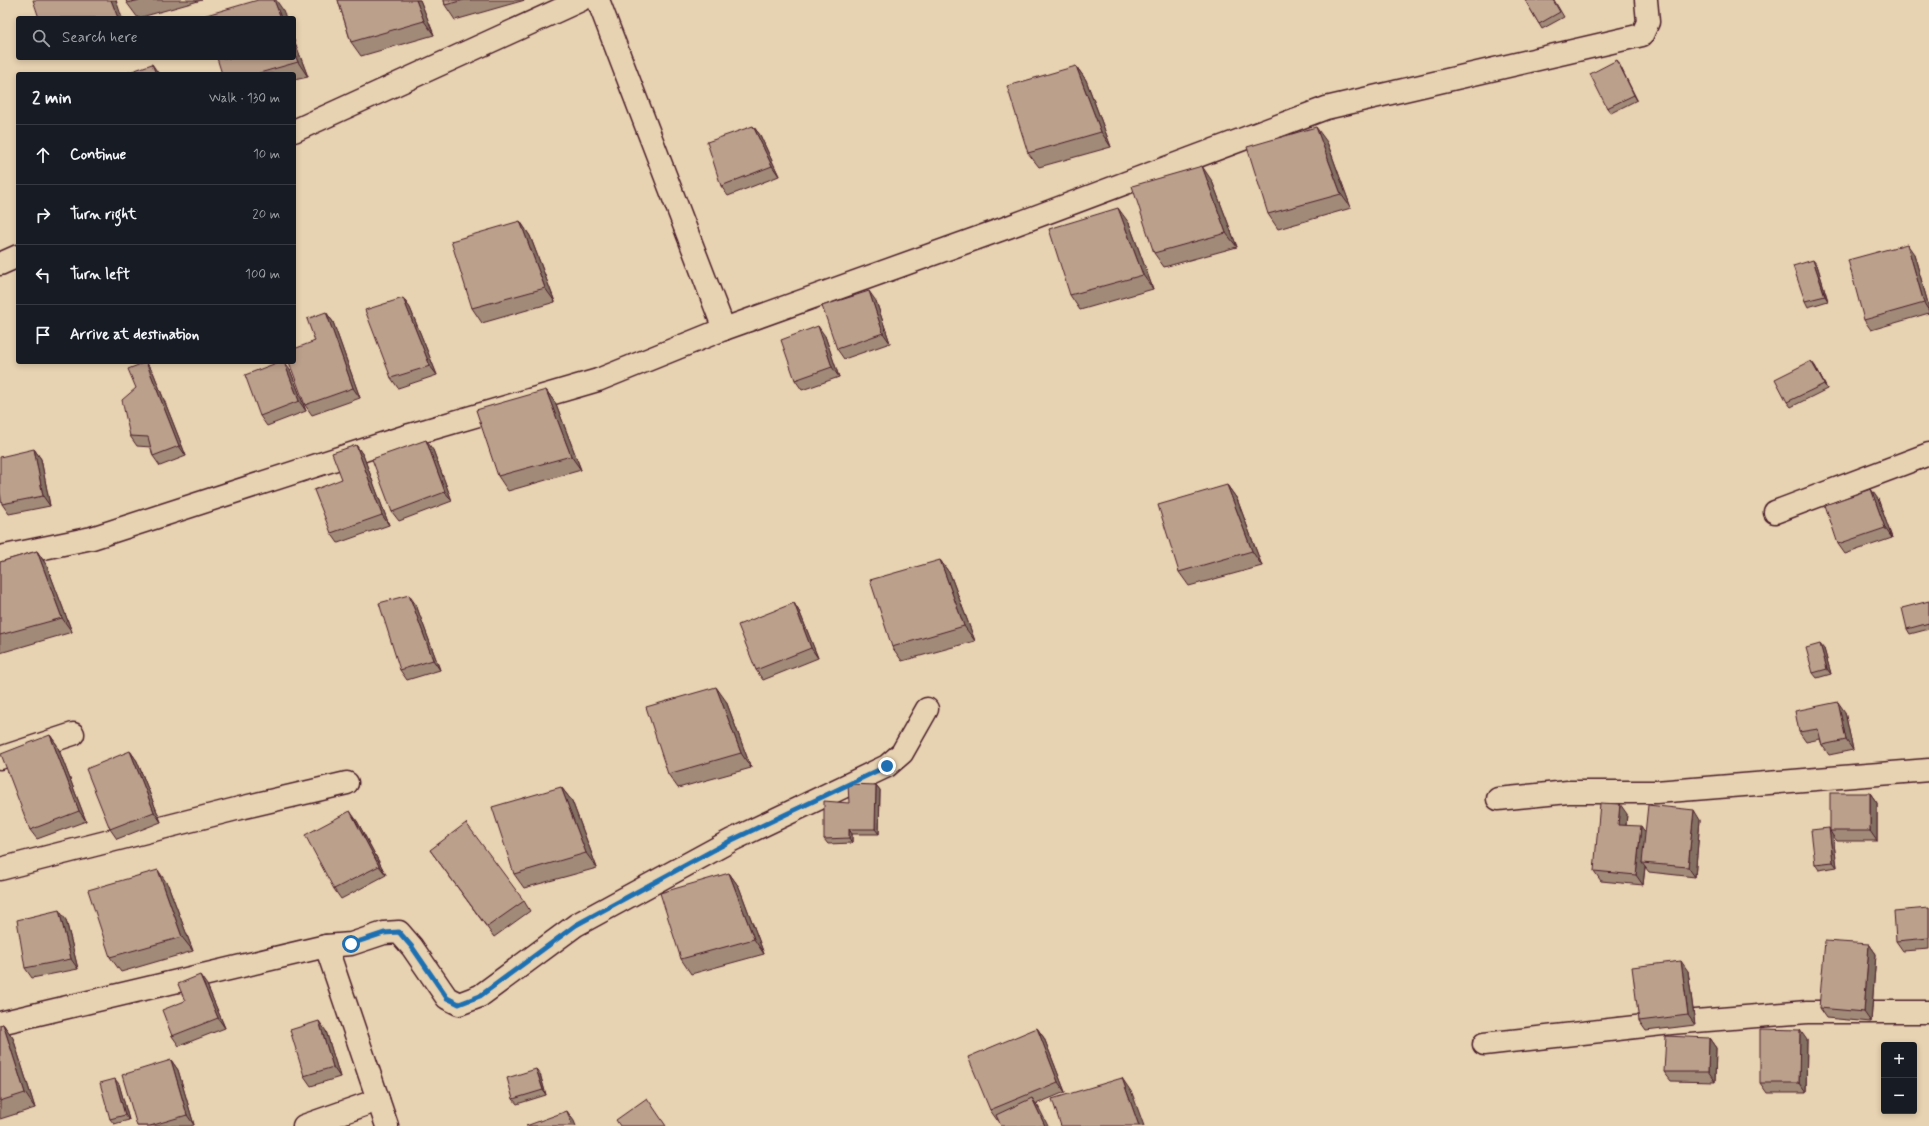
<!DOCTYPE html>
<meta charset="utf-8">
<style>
:root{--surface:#171b24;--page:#20242c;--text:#f1f3f6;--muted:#9ea1a6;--line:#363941}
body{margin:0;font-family:Mynerve,sans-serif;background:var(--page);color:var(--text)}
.controls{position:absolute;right:12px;bottom:12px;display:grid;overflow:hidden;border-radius:4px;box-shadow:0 2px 6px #0003}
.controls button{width:36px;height:36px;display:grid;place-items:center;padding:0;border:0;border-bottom:1px solid var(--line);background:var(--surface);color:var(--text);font:20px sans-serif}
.stop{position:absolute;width:12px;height:12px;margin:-9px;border:3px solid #1f6fb2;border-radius:50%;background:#fff}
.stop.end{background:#1f6fb2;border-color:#fff;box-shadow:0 1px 4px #0008}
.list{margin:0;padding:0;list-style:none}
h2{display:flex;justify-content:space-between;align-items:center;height:52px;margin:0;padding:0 16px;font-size:17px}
h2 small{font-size:13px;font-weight:400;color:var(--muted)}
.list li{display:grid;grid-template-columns:26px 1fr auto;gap:12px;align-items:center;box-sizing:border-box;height:60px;padding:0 16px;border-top:1px solid var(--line)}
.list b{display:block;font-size:15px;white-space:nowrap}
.list em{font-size:13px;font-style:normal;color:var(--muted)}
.icon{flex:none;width:22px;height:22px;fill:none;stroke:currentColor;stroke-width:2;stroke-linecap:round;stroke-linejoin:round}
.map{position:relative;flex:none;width:1929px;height:1126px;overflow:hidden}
.search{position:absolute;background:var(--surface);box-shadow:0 2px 6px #0003;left:16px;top:16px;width:280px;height:44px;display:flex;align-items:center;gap:10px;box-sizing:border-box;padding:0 14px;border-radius:4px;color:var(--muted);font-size:15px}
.panel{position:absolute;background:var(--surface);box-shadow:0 2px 6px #0003;left:16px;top:72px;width:280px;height:292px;border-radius:4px}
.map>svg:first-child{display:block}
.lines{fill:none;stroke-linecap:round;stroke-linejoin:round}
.street-casing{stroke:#4a1f2b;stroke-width:25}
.street{stroke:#e7d2b1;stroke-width:22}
.wall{fill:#a18a78;stroke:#4a1f2b}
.shaded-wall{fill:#837062;stroke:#4a1f2b}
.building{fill:#bba08c;stroke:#4a1f2b}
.route{stroke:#1f6fb2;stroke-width:5}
</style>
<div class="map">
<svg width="1929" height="1126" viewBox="0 0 1929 1126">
<rect width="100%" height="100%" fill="#e7d2b1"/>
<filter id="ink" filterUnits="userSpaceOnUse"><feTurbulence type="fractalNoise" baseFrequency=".025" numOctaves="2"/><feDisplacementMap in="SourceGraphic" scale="8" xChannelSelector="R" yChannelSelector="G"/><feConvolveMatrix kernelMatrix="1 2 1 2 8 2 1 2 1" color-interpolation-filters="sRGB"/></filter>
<g filter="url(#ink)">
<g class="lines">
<defs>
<g id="street">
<path d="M 598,0 L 724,329"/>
<path d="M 294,131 L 581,0"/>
<path d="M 0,264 L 18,256"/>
<path d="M 1775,512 L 1929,454"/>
<path d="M 0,557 L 92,538 L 410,435 L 598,380 L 724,329 L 1011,226 L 1326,108 L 1642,35 L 1648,22 L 1646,0"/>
<path d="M 0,758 L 73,734"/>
<path d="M 1498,799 L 1568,792 L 1656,792 L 1929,770"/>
<path d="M 0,869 L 240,808 L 347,783"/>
<path d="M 326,946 L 351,944 L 384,933 L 399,932 L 412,947 L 447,998 L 459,1004 L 480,996 L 576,925 L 732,840 L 887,766 L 902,753 L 927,709"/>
<path d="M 0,1023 L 326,946 L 387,1126"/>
<path d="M 1484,1044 L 1671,1023 L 1807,1012 L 1929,1012"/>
<path d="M 304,1126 L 378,1100"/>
</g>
</defs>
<use href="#street" class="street-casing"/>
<use href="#street" class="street"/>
</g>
<g class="wall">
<path d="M 126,0 L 202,0 L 138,18 L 127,3 Z"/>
<path d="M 338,0 L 420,0 L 434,35 L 361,56 L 351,42 Z"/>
<path d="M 444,0 L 525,0 L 455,20 L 445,5 Z"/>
<path d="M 1525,0 L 1554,0 L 1564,17 L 1542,29 Z"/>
<path d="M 294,40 L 308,77 L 294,80 L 294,74 L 222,74 L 294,58 Z"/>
<path d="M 1617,60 L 1637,100 L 1611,113 L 1607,108 Z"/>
<path d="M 1076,66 L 1086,80 L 1111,147 L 1039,167 L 1028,153 Z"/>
<path d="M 753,126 L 760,135 L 779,176 L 728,196 L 721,186 Z"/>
<path d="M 1327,142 L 1351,208 L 1278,229 L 1268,214 Z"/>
<path d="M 1212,181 L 1237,247 L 1164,267 L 1154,253 Z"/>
<path d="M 520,221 L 530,236 L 555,302 L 482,323 L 472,308 Z"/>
<path d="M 1129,223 L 1153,289 L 1080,310 L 1070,295 Z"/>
<path d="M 1914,254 L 1929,307 L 1929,313 L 1871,330 L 1864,320 Z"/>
<path d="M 1817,265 L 1828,301 L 1808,307 L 1805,301 Z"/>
<path d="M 403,298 L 410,308 L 437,375 L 398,388 L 391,378 Z"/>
<path d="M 876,301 L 890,343 L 844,359 L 837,349 Z"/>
<path d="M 326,312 L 333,322 L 360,398 L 312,415 L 305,405 L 315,341 Z"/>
<path d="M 825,336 L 839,377 L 802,390 L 795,380 Z"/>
<path d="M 1811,361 L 1815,366 L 1827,389 L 1791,407 L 1787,402 Z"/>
<path d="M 290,370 L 306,411 L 267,426 L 260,416 Z"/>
<path d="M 153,372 L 186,456 L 160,466 L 153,456 L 151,447 L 137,446 L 130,436 L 136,388 Z"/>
<path d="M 546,390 L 556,404 L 581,470 L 508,491 L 498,476 Z"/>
<path d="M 356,445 L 363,455 L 389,525 L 338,543 L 331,533 L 342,479 Z"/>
<path d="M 34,449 L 41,459 L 50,506 L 9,514 L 2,504 Z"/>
<path d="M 433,450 L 452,501 L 399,521 L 392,512 Z"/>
<path d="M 1227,485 L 1237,499 L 1262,566 L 1189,586 L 1179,572 Z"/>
<path d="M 1878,499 L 1892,538 L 1845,554 L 1838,544 Z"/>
<path d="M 37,551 L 47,566 L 72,632 L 0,653 L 0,562 Z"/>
<path d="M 940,560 L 950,574 L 975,641 L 902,661 L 892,647 Z"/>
<path d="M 1929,601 L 1929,629 L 1910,634 L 1907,629 Z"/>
<path d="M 794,603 L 800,613 L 818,658 L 763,680 L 756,670 Z"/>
<path d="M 416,605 L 440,670 L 407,680 L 400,670 Z"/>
<path d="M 1824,649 L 1831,674 L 1817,678 L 1813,673 Z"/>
<path d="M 726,701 L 751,768 L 678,788 L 668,774 Z"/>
<path d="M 1845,712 L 1853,750 L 1829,755 L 1822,745 L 1820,739 L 1806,742 L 1799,732 Z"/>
<path d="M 50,735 L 57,745 L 86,821 L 37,839 L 30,830 Z"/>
<path d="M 130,751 L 137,761 L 161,822 L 117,839 L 110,829 Z"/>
<path d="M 876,785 L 880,790 L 879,834 L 852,834 L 852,843 L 828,844 L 824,839 L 849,803 Z"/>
<path d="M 561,787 L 572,801 L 597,868 L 524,888 L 514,874 Z"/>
<path d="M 1870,793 L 1877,803 L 1877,841 L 1837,841 L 1833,836 L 1837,867 L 1819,870 L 1815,864 L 1829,828 L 1830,829 Z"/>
<path d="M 1627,814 L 1626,825 L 1645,832 L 1700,820 L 1695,877 L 1649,872 L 1645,867 L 1643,885 L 1601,881 L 1594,871 Z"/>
<path d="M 357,821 L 386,875 L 341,899 L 334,889 Z"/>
<path d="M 430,850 L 524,901 L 530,911 L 494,937 Z"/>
<path d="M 729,873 L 739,887 L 764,954 L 691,974 L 681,959 Z"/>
<path d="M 168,885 L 193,951 L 121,972 L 110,957 Z"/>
<path d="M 1929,908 L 1929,949 L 1903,951 L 1896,941 Z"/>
<path d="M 66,920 L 78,969 L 32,978 L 25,968 Z"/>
<path d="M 1869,944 L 1876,954 L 1871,1022 L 1826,1018 L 1819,1008 Z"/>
<path d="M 1688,971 L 1695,1025 L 1646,1031 L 1639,1021 Z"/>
<path d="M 207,985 L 225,1028 L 179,1046 L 172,1036 L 185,1001 Z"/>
<path d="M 3,1024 L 13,1038 L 35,1108 L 0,1119 L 0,1025 Z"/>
<path d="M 1037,1028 L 1044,1038 L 1065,1092 L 1036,1104 L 1039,1108 L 997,1120 L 990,1110 Z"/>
<path d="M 326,1031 L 340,1077 L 311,1086 L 304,1076 Z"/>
<path d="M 1709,1038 L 1716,1048 L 1715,1082 L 1671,1081 L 1664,1072 Z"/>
<path d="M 1807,1040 L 1806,1093 L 1767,1093 L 1760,1083 Z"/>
<path d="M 171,1060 L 178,1070 L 194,1125 L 190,1126 L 137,1126 Z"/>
<path d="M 536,1069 L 540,1074 L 546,1095 L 517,1104 L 513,1099 Z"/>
<path d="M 119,1084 L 129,1120 L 114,1124 L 110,1119 Z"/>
</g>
<g class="shaded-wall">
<path d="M 111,0 L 116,0 L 122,18 L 118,18 Z"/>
<path d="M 274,0 L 276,0 L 283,10 L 286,18 L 281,18 Z"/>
<path d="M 416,0 L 420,0 L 434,35 L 424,21 Z"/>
<path d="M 294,40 L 308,77 L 298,62 L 294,53 Z"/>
<path d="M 1617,60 L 1637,100 L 1634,95 Z"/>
<path d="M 152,64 L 159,74 L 156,74 Z"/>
<path d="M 1076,66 L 1086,80 L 1111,147 L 1101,132 Z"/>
<path d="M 753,126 L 760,135 L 779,176 L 772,166 Z"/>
<path d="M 1316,127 L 1327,142 L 1351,208 L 1341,194 Z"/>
<path d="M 1202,166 L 1212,181 L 1237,247 L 1226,233 Z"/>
<path d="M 1118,208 L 1129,223 L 1153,289 L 1143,275 Z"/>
<path d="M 520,221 L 530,236 L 555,302 L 545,288 Z"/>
<path d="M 1907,244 L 1914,254 L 1929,307 L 1929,311 L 1924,303 Z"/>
<path d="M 1813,260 L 1817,265 L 1828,301 L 1825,296 Z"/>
<path d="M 869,291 L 876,301 L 890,343 L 883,333 Z"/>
<path d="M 403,298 L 410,308 L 437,375 L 430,366 Z"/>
<path d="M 326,312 L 333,322 L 360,398 L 353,388 Z"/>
<path d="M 818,326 L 825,336 L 839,377 L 832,367 Z"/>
<path d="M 1811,361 L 1815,366 L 1827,389 L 1824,384 Z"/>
<path d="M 146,362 L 153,372 L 186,456 L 179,446 Z"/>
<path d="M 284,362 L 290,370 L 306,411 L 299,401 Z"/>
<path d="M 546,390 L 556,404 L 581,470 L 571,456 Z"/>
<path d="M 426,440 L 433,450 L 452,501 L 445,492 Z"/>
<path d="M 356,445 L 363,455 L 389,525 L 382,515 Z"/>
<path d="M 34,449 L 41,459 L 50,506 L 43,496 Z"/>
<path d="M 1227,485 L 1237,499 L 1262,566 L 1252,551 Z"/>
<path d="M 1871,489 L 1878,499 L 1892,538 L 1885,528 Z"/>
<path d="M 37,551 L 47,566 L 72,632 L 62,618 Z"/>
<path d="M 940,560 L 950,574 L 975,641 L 964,626 Z"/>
<path d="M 409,595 L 416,605 L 440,670 L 433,660 Z"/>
<path d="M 794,603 L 800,613 L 818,658 L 811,648 Z"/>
<path d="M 1820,644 L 1824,649 L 1831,674 L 1827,669 Z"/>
<path d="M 716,687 L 726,701 L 751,768 L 741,753 Z"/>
<path d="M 1838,702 L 1845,712 L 1853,750 L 1846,740 Z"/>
<path d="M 50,735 L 57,745 L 86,821 L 79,811 Z"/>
<path d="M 130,751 L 137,761 L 161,822 L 154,812 Z"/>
<path d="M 876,785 L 880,790 L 879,834 L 875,829 Z"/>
<path d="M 561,787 L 572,801 L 597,868 L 586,853 Z"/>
<path d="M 1870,793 L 1877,803 L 1877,841 L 1870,831 Z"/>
<path d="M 1620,804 L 1627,814 L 1625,835 L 1618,825 Z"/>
<path d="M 1694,810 L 1700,820 L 1695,877 L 1688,867 Z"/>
<path d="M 350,811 L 357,821 L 386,875 L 379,866 Z"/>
<path d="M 1641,826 L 1648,836 L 1642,863 L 1645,867 L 1643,885 L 1636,875 Z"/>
<path d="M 1829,828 L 1831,831 L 1830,831 L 1833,836 L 1837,867 L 1833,862 Z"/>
<path d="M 849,829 L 852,834 L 852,843 L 849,838 Z"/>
<path d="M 158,870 L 168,885 L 193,951 L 182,937 Z"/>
<path d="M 729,873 L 739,887 L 764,954 L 754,939 Z"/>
<path d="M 59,910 L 66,920 L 78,969 L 71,959 Z"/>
<path d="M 1869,944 L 1876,954 L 1871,1022 L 1864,1012 Z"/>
<path d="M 1681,961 L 1688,971 L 1695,1025 L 1688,1015 Z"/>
<path d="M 200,975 L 207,985 L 225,1028 L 218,1018 Z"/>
<path d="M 319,1021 L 326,1031 L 340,1077 L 333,1067 Z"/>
<path d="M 3,1024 L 13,1038 L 35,1108 L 25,1093 Z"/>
<path d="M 1037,1028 L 1044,1038 L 1065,1092 L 1058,1082 Z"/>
<path d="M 1800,1030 L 1807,1040 L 1806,1093 L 1799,1083 Z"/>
<path d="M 1709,1038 L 1716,1048 L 1715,1082 L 1708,1072 Z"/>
<path d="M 171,1060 L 178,1070 L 194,1125 L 187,1115 Z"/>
<path d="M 536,1069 L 540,1074 L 546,1095 L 543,1090 Z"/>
<path d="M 1122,1078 L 1132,1093 L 1144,1126 L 1139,1126 Z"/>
<path d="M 115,1079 L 119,1084 L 129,1120 L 125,1115 Z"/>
<path d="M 1032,1098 L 1039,1108 L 1048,1126 L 1045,1126 Z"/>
<path d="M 567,1111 L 574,1121 L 576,1126 L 572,1126 Z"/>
</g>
<g class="building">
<path d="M 33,0 L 111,0 L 118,18 L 39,18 Z"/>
<path d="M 126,0 L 140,0 L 127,3 Z"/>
<path d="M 258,0 L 274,0 L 281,18 L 204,18 L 203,16 Z"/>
<path d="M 338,0 L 416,0 L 424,21 L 351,42 Z"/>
<path d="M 444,0 L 464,0 L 445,5 Z"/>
<path d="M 1525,0 L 1553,0 L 1560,12 L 1539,24 Z"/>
<path d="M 294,53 L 298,62 L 256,74 L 222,74 L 217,58 L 294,58 Z"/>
<path d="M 1617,60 L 1634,95 L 1607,108 L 1590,74 Z"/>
<path d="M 152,64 L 156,74 L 124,74 Z"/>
<path d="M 1076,66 L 1101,132 L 1028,153 L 1007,86 Z"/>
<path d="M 753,126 L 772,166 L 721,186 L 707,142 Z"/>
<path d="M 1316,127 L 1341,194 L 1268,214 L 1247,147 Z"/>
<path d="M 1202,166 L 1226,233 L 1154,253 L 1132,186 Z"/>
<path d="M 1118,208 L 1143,275 L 1070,295 L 1049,229 Z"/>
<path d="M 520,221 L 545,288 L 472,308 L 451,241 Z"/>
<path d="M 1907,244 L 1924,303 L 1864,320 L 1848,260 Z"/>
<path d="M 1813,260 L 1825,296 L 1805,301 L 1793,266 Z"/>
<path d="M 869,291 L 883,333 L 837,349 L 822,306 Z"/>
<path d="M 403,298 L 430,366 L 391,378 L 365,310 Z"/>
<path d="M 326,312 L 353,388 L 305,405 L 289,362 L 294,362 L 294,349 L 315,341 L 307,319 Z"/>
<path d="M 818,326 L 832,367 L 795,380 L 781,340 Z"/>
<path d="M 1811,361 L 1824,384 L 1787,402 L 1775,379 Z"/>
<path d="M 146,362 L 179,446 L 153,456 L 148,437 L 130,436 L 122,400 L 136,388 L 128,369 Z"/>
<path d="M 279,362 L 284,362 L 299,401 L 260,416 L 245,375 Z"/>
<path d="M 546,390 L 571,456 L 498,476 L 476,410 Z"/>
<path d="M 426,440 L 445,492 L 392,512 L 372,459 Z"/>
<path d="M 356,445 L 382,515 L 331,533 L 314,490 L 342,479 L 332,453 Z"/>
<path d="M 34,449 L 43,496 L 2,504 L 0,492 L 0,457 Z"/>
<path d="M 1227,485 L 1252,551 L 1179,572 L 1158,505 Z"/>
<path d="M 1871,489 L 1885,528 L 1838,544 L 1825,505 Z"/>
<path d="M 37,551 L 62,618 L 0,635 L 0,562 Z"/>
<path d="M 940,560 L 964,626 L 892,647 L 870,580 Z"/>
<path d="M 409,595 L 433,660 L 400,670 L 379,603 Z"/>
<path d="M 1929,601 L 1929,623 L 1907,629 L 1902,608 Z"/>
<path d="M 794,603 L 811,648 L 756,670 L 738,625 Z"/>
<path d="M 1820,644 L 1827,669 L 1813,673 L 1806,648 Z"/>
<path d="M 716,687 L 741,753 L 668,774 L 646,707 Z"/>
<path d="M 1838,702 L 1846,740 L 1822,745 L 1818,729 L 1799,732 L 1795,711 Z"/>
<path d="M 50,735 L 79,811 L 30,830 L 1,754 Z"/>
<path d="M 130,751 L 154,812 L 110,829 L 86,769 Z"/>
<path d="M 848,784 L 876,785 L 875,829 L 849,829 L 849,838 L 824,839 L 824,801 L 849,803 Z"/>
<path d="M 561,787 L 586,853 L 514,874 L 492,807 Z"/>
<rect x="1830" y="793" width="40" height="38"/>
<path d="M 1600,803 L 1620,804 L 1618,825 L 1641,826 L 1636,875 L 1594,871 Z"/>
<path d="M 1648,805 L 1694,810 L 1688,867 L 1642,863 Z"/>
<path d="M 350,811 L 379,866 L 334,889 L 305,835 Z"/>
<path d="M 466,823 L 524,901 L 487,927 L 430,850 Z"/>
<path d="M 1829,828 L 1833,862 L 1815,864 L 1811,830 Z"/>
<path d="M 158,870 L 182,937 L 110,957 L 88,890 Z"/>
<path d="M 729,873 L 754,939 L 681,959 L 660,893 Z"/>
<path d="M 1929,908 L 1929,938 L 1896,941 L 1894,911 Z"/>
<path d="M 59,910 L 71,959 L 25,968 L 17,920 Z"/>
<path d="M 1825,941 L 1869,944 L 1864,1012 L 1819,1008 Z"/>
<path d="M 1681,961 L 1688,1015 L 1639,1021 L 1632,967 Z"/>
<path d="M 200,975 L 218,1018 L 172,1036 L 162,1010 L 185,1001 L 178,984 Z"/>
<path d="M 319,1021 L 333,1067 L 304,1076 L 290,1030 Z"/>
<path d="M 3,1024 L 25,1093 L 0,1101 L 0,1025 Z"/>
<path d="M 1037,1028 L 1058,1082 L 990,1110 L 968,1057 Z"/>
<path d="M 1760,1029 L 1800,1030 L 1799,1083 L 1760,1083 Z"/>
<path d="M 1666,1036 L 1709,1038 L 1708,1072 L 1664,1072 Z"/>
<path d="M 171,1060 L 187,1115 L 150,1126 L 137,1126 L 122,1075 Z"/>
<path d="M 536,1069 L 543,1090 L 513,1099 L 507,1078 Z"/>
<path d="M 1122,1078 L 1139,1126 L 1061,1126 L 1052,1099 Z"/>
<path d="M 115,1079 L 125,1115 L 110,1119 L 100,1083 Z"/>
<path d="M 647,1098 L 666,1126 L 620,1126 L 616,1120 Z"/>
<path d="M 1032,1098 L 1045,1126 L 1001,1126 L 996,1115 Z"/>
<path d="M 567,1111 L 572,1126 L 526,1126 Z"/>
</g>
</g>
<g class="lines" filter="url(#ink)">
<path class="route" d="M 351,944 L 384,933 L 399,932 L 412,947 L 447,998 L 459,1004 L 480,996 L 576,925 L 732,840 L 887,766"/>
</g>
</svg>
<div class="controls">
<button>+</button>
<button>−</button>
</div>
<div class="stop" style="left:351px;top:944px"></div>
<div class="stop end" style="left:887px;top:766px"></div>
<div class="search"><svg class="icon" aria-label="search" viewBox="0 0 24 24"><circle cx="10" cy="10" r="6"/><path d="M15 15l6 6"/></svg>Search here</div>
<section class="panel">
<h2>2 min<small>Walk · 130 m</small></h2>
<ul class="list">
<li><svg class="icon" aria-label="ahead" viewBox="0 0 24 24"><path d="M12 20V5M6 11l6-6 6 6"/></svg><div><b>Continue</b></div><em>10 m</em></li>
<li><svg class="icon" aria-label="right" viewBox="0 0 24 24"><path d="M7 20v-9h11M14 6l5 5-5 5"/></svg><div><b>Turn right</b></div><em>20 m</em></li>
<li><svg class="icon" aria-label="left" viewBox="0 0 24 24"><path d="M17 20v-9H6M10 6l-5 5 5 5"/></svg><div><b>Turn left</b></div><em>100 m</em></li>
<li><svg class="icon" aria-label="arrive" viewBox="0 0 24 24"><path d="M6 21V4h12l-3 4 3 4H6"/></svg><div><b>Arrive at destination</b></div></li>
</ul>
</section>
</div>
